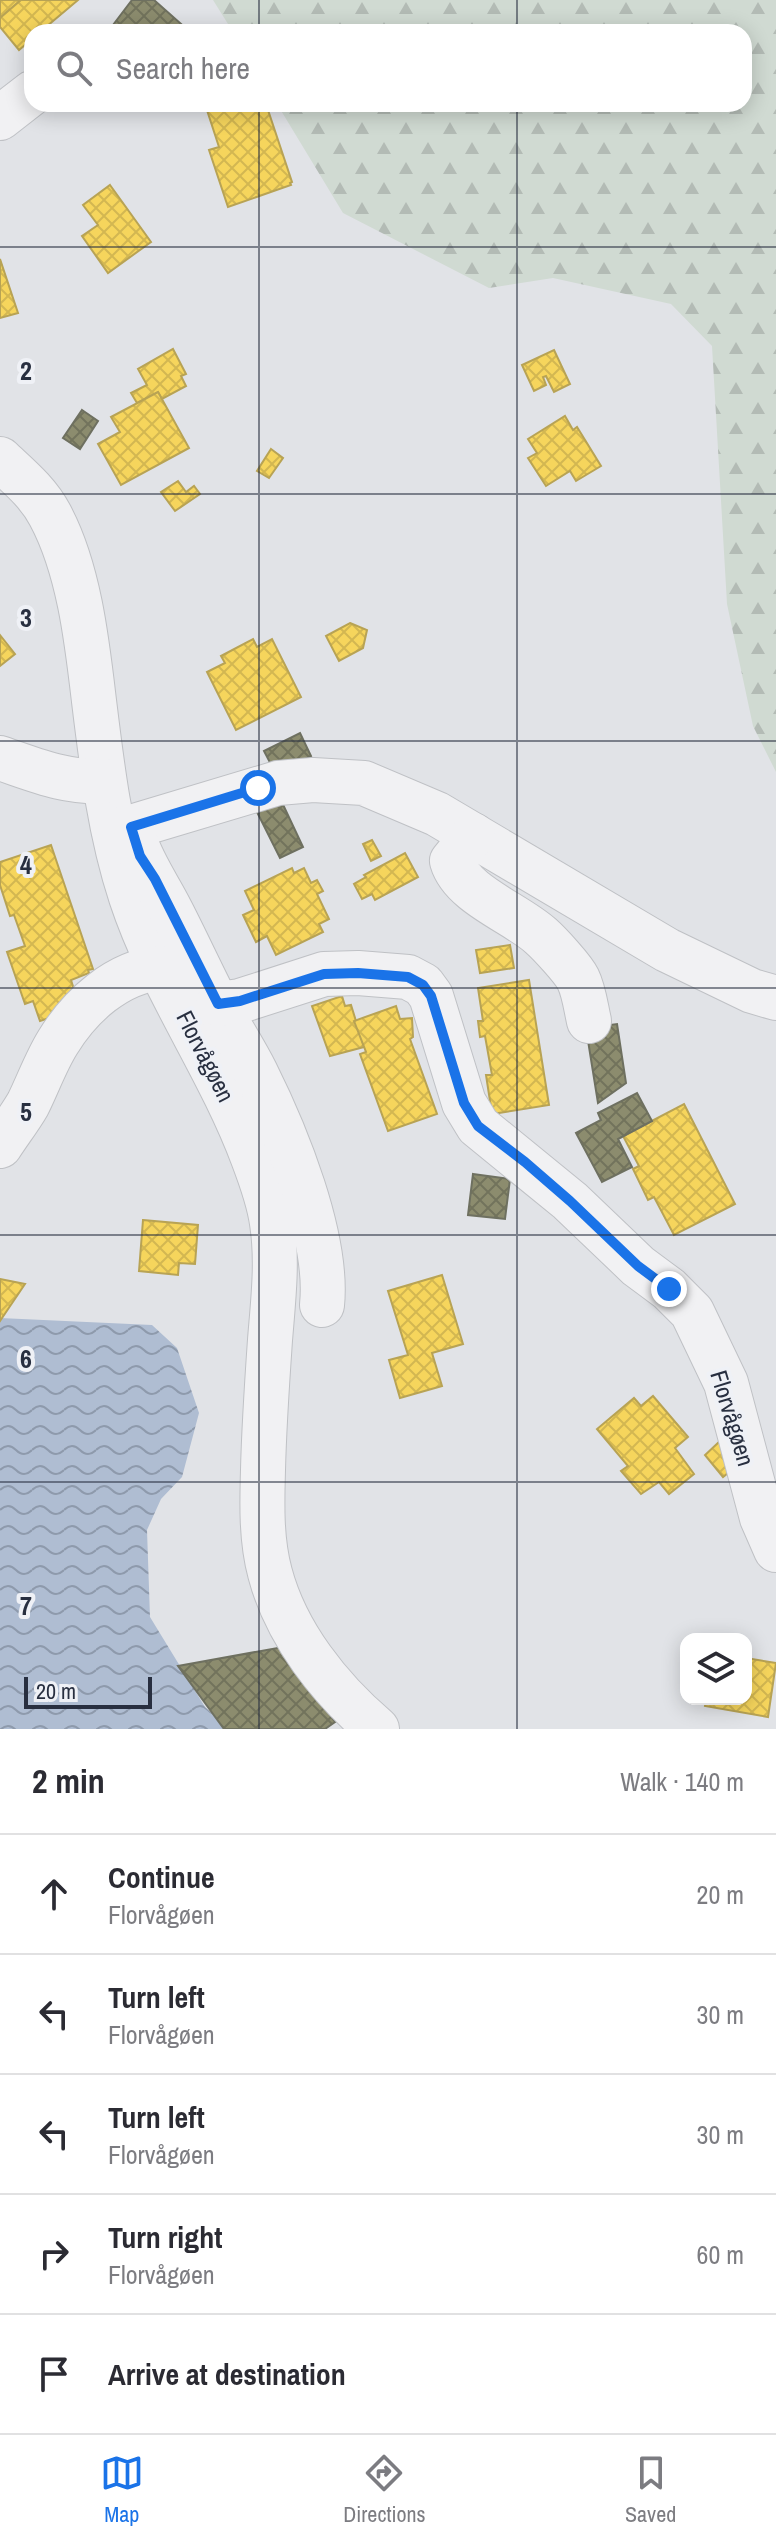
<!DOCTYPE html>
<meta charset="utf-8">
<style>
:root{--surface:#fff;--page:#f7f7f7;--text:#2b2b33;--muted:#7c7c81;--line:#e1e1e2;--accent:#1a73e8}
body{margin:0;font-family:"Archivo Narrow",sans-serif;background:var(--page);color:var(--text)}
.controls{position:absolute;right:24px;bottom:24px;display:grid;overflow:hidden;border-radius:16px;box-shadow:0 4px 20px #0003}
.controls button{width:72px;height:72px;display:grid;place-items:center;padding:0;border:0;border-bottom:2px solid var(--line);background:var(--surface);color:var(--text);font:40px sans-serif}
.scale{position:absolute;left:24px;bottom:20px;width:128px;box-sizing:border-box;padding-left:8px;border:4px solid #282f40;border-top:0;font-size:22px;line-height:28px;white-space:nowrap;color:#282f40;-webkit-text-stroke:6px #eff1f6;paint-order:stroke}
.stop{position:absolute;width:24px;height:24px;margin:-18px;border:6px solid #1a73e8;border-radius:50%;background:#fff}
.stop.end{background:#1a73e8;border-color:#fff;box-shadow:0 2px 8px #0008}
.list{margin:0;padding:0;list-style:none}
h2{display:flex;justify-content:space-between;align-items:center;height:104px;margin:0;padding:0 32px;font-size:34px}
h2 small{font-size:26px;font-weight:400;color:var(--muted)}
.list li{display:grid;grid-template-columns:52px 1fr auto;gap:24px;align-items:center;box-sizing:border-box;height:120px;padding:0 32px;border-top:2px solid var(--line)}
.list b{display:block;font-size:30px;white-space:nowrap}
.list p{margin:0;font-size:26px;white-space:nowrap;color:var(--muted)}
.list em{font-size:26px;font-style:normal;color:var(--muted)}
.icon{flex:none;width:44px;height:44px;fill:none;stroke:currentColor;stroke-width:2;stroke-linecap:round;stroke-linejoin:round}
.map{position:relative;flex:none;width:776px;height:1729px;overflow:hidden}
.search{position:absolute;background:var(--surface);box-shadow:0 4px 20px #0003;left:24px;right:24px;top:24px;height:88px;display:flex;align-items:center;gap:20px;box-sizing:border-box;padding:0 28px;border-radius:24px;color:var(--muted);font-size:30px}
.sheet{height:704px;background:var(--surface)}
nav{display:flex;justify-content:space-around;align-items:center;box-sizing:border-box;height:112px;border-top:2px solid var(--line);background:var(--surface);font-size:22px;color:var(--muted)}
nav a{display:grid;justify-items:center;gap:4px}
nav .on{color:var(--accent)}
.map>svg:first-child{display:block}
.forest{fill:url(#forest-firs)}
.water{fill:url(#water-waves)}
.homes{fill:url(#homes-cross-hatch);stroke:#b8a354;stroke-width:2}
.industry{fill:url(#industry-cross-hatch);stroke:#6e7060;stroke-width:2}
.lines{fill:none;stroke-linecap:round;stroke-linejoin:round}
.minor-casing{stroke:#bfc1c5;stroke-width:46}
.minor{stroke:#f1f1f3;stroke-width:44}
.route{stroke:#1a73e8;stroke-width:10}
.grid{fill:none;stroke:#282f40;stroke-width:2;stroke-opacity:0.55}
.labels{text-anchor:middle;dominant-baseline:central;stroke-width:8;stroke-linejoin:round;paint-order:stroke}
.street-label{font-size:24px;fill:#282f40;stroke:#eff1f6}
.grid-label{font-size:26px;text-anchor:middle;font-weight:bold;fill:#282f40;stroke:#eff1f6;stroke-width:8;stroke-linejoin:round;paint-order:stroke}
</style>
<div class="map">
<svg width="776" height="1729" viewBox="0 0 776 1729">
<defs>
<pattern id="forest-firs" width="22" height="20" patternUnits="userSpaceOnUse" patternTransform="scale(2)"><rect width="22" height="20" fill="#d0dad2"/><path d="M5 1l3.5 6h-7zM16 11l3.5 6h-7z" fill="#b3bbb5"/></pattern>
<pattern id="water-waves" width="16" height="10" patternUnits="userSpaceOnUse" patternTransform="scale(2)"><rect width="16" height="10" fill="#afbdd2"/><path d="M0 5q4-4 8 0t8 0" fill="none" stroke="#8e9aac"/></pattern>
<pattern id="homes-cross-hatch" width="8" height="8" patternUnits="userSpaceOnUse" patternTransform="scale(2)"><rect width="8" height="8" fill="#f6d55c"/><path d="M0 0l8 8M0 8l8-8" fill="none" stroke="#d3b751"/></pattern>
<pattern id="industry-cross-hatch" width="8" height="8" patternUnits="userSpaceOnUse" patternTransform="scale(2)"><rect width="8" height="8" fill="#8c8c6e"/><path d="M0 0l8 8M0 8l8-8" fill="none" stroke="#72735c"/></pattern>
</defs>
<rect width="100%" height="100%" fill="#e1e3e7"/>
<path class="forest" d="M 213,0 L 776,0 L 776,772 L 753,726 L 727,604 L 712,346 L 671,304 L 553,278 L 489,288 L 343,213 L 277,104 L 744,104 L 744,32 L 233,32 Z"/>
<path class="water" d="M 0,1318 L 152,1325 L 177,1348 L 199,1413 L 182,1477 L 161,1499 L 147,1530 L 150,1617 L 205,1707 L 229,1729 L 0,1729 Z"/>
<g class="homes">
<path d="M 0,0 L 21,0 L 0,18 Z"/>
<path d="M 21,0 L 78,0 L 40,32 L 32,32 L 32,39 L 19,50 L 0,27 L 0,18 Z"/>
<path d="M 205,104 L 266,104 L 292,182 L 290,183 L 291,185 L 228,207 L 209,150 L 219,147 Z"/>
<path d="M 110,185 L 151,242 L 108,273 L 82,236 L 98,225 L 83,205 Z"/>
<path d="M 0,259 L 18,313 L 0,318 Z"/>
<path d="M 173,349 L 186,374 L 181,376 L 186,386 L 162,399 L 158,392 L 137,403 L 131,393 L 147,385 L 138,369 Z"/>
<path d="M 554,350 L 570,384 L 554,392 L 546,376 L 543,377 L 546,385 L 534,391 L 522,365 Z"/>
<path d="M 158,392 L 189,448 L 121,485 L 98,444 L 120,432 L 111,417 Z"/>
<path d="M 565,416 L 573,430 L 577,427 L 601,466 L 576,481 L 570,471 L 546,486 L 528,458 L 537,453 L 528,439 Z"/>
<path d="M 271,449 L 283,458 L 269,478 L 257,471 Z"/>
<path d="M 178,481 L 186,492 L 194,486 L 200,494 L 175,511 L 161,492 Z"/>
<path d="M 350,623 L 367,630 L 363,648 L 339,661 L 326,636 Z"/>
<path d="M 0,635 L 15,654 L 0,666 Z"/>
<path d="M 253,639 L 257,647 L 272,639 L 301,697 L 236,730 L 207,672 L 225,663 L 221,656 Z"/>
<path d="M 372,840 L 381,856 L 371,861 L 363,844 Z"/>
<path d="M 51,845 L 93,969 L 88,970 L 89,973 L 71,980 L 80,1008 L 40,1021 L 33,1001 L 25,1004 L 7,952 L 25,946 L 14,915 L 10,916 L 0,885 L 0,862 Z"/>
<path d="M 405,853 L 418,877 L 375,900 L 372,894 L 362,899 L 354,884 L 366,877 L 364,875 Z"/>
<path d="M 292,868 L 294,873 L 304,868 L 311,883 L 317,880 L 323,891 L 317,894 L 329,919 L 319,924 L 323,932 L 276,955 L 267,936 L 256,942 L 243,915 L 254,910 L 245,891 Z"/>
<path d="M 510,945 L 514,968 L 480,973 L 476,950 Z"/>
<path d="M 529,980 L 549,1105 L 492,1114 L 486,1075 L 492,1075 L 485,1036 L 480,1037 L 478,1021 L 483,1021 L 478,988 Z"/>
<path d="M 342,996 L 345,1006 L 351,1005 L 364,1047 L 330,1056 L 312,1006 Z"/>
<path d="M 396,1006 L 400,1019 L 412,1018 L 413,1037 L 410,1039 L 437,1114 L 388,1131 L 360,1054 L 366,1052 L 354,1021 Z"/>
<path d="M 684,1104 L 735,1204 L 674,1235 L 654,1197 L 648,1200 L 633,1169 L 639,1166 L 623,1136 Z"/>
<path d="M 143,1220 L 198,1225 L 195,1264 L 179,1263 L 178,1275 L 139,1271 Z"/>
<path d="M 442,1275 L 463,1344 L 432,1353 L 442,1386 L 400,1398 L 389,1360 L 408,1355 L 388,1291 Z"/>
<path d="M 0,1279 L 25,1284 L 0,1321 Z"/>
<path d="M 653,1396 L 688,1437 L 675,1448 L 694,1474 L 669,1494 L 659,1482 L 641,1494 L 621,1471 L 628,1466 L 597,1429 L 634,1398 L 641,1406 Z"/>
<path d="M 720,1441 L 739,1464 L 723,1477 L 705,1455 Z"/>
<path d="M 746,1658 L 776,1663 L 768,1717 L 705,1706 L 706,1699 L 746,1699 Z"/>
</g>
<g class="industry">
<path d="M 132,0 L 154,0 L 189,31 L 122,32 L 113,25 Z"/>
<path d="M 82,410 L 98,421 L 80,449 L 63,438 Z"/>
<path d="M 300,733 L 311,756 L 276,774 L 264,751 Z"/>
<path d="M 278,794 L 303,847 L 280,858 L 254,806 Z"/>
<path d="M 617,1024 L 626,1083 L 598,1103 L 586,1028 Z"/>
<path d="M 637,1093 L 652,1121 L 618,1139 L 632,1167 L 602,1182 L 576,1133 L 601,1120 L 598,1113 Z"/>
<path d="M 473,1174 L 510,1179 L 505,1219 L 468,1215 Z"/>
<path d="M 283,1647 L 335,1722 L 325,1729 L 224,1729 L 178,1666 Z"/>
</g>
<g class="lines">
<defs>
<g id="minor">
<path d="M 0,118 L 32,93"/>
<path d="M 0,459 C 18,476 38,492 50,515 C 79,569 87,641 94,701 C 102,767 110,833 131,897 C 161,988 219,1067 253,1158 C 261,1179 269,1201 272,1223 C 278,1262 273,1302 270,1340 C 267,1383 264,1427 263,1470 C 262,1504 261,1540 270,1573 C 286,1634 330,1689 377,1729"/>
<path d="M 0,758 C 36,770 65,783 104,781"/>
<path d="M 114,830 L 131,827 L 278,783 L 313,780 L 364,783 L 437,814 L 667,950 L 752,991 L 776,998"/>
<path d="M 473,835 L 452,861 C 462,895 516,913 541,936 C 550,944 573,969 578,979 C 584,991 586,1008 589,1021"/>
<path d="M 135,840 C 143,865 159,887 171,911 C 187,942 201,973 217,1004 C 229,1027 244,1049 256,1073 C 286,1133 329,1238 322,1305"/>
<path d="M 218,1004 L 240,1001 L 324,974 L 358,973 L 408,977 L 423,985 L 431,996 L 464,1103 L 478,1126 L 570,1201 L 638,1266 L 669,1289 L 692,1312 L 726,1383 L 762,1518 L 776,1550"/>
<path d="M 0,1146 C 9,1132 20,1118 28,1104 C 38,1084 46,1061 58,1042 C 80,1006 117,972 160,968"/>
</g>
</defs>
<use href="#minor" class="minor-casing"/>
<use href="#minor" class="minor"/>
</g>
<g class="lines">
<path class="route" d="M 258,788 L 131,827 L 140,856 L 155,879 L 218,1004 L 240,1001 L 324,974 L 358,973 L 408,977 L 423,985 L 431,996 L 464,1103 L 478,1126 L 525,1162 L 570,1201 L 638,1266 L 669,1289"/>
</g>
<path class="grid" d="M 259,0 L 259,32M 517,0 L 517,32M 259,104 L 259,1729M 517,104 L 517,1729M 0,247 L 776,247M 0,494 L 776,494M 0,741 L 776,741M 0,988 L 776,988M 0,1235 L 776,1235M 0,1482 L 776,1482"/>
<g class="labels">
<g class="street-label">
<text transform="translate(206 1056) rotate(63)">Florvågøen</text>
<text transform="translate(733 1418) rotate(73)">Florvågøen</text>
</g>
</g>
<g class="grid-label">
<text x="26" y="380">2</text>
<text x="26" y="627">3</text>
<text x="26" y="874">4</text>
<text x="26" y="1121">5</text>
<text x="26" y="1368">6</text>
<text x="26" y="1615">7</text>
</g>
</svg>
<div class="controls">
<button><svg class="icon" aria-label="layers" viewBox="0 0 24 24"><path d="M12 4l9 5-9 5-9-5zM3 14l9 5 9-5"/></svg></button>
</div>
<div class="scale">20 m</div>
<div class="stop" style="left:258px;top:788px"></div>
<div class="stop end" style="left:669px;top:1289px"></div>
<div class="search"><svg class="icon" aria-label="search" viewBox="0 0 24 24"><circle cx="10" cy="10" r="6"/><path d="M15 15l6 6"/></svg>Search here</div>
</div>
<section class="sheet">
<h2>2 min<small>Walk · 140 m</small></h2>
<ul class="list">
<li><svg class="icon" aria-label="ahead" viewBox="0 0 24 24"><path d="M12 20V5M6 11l6-6 6 6"/></svg><div><b>Continue</b><p>Florvågøen</p></div><em>20 m</em></li>
<li><svg class="icon" aria-label="left" viewBox="0 0 24 24"><path d="M17 20v-9H6M10 6l-5 5 5 5"/></svg><div><b>Turn left</b><p>Florvågøen</p></div><em>30 m</em></li>
<li><svg class="icon" aria-label="left" viewBox="0 0 24 24"><path d="M17 20v-9H6M10 6l-5 5 5 5"/></svg><div><b>Turn left</b><p>Florvågøen</p></div><em>30 m</em></li>
<li><svg class="icon" aria-label="right" viewBox="0 0 24 24"><path d="M7 20v-9h11M14 6l5 5-5 5"/></svg><div><b>Turn right</b><p>Florvågøen</p></div><em>60 m</em></li>
<li><svg class="icon" aria-label="arrive" viewBox="0 0 24 24"><path d="M6 21V4h12l-3 4 3 4H6"/></svg><div><b>Arrive at destination</b></div></li>
</ul>
</section>
<nav>
<a class="on"><svg class="icon" aria-label="map" viewBox="0 0 24 24"><path d="M3 6l6-2 6 2 6-2v14l-6 2-6-2-6 2zM9 4v14M15 6v14"/></svg>Map</a>
<a><svg class="icon" aria-label="directions" viewBox="0 0 24 24"><path d="M12 3l9 9-9 9-9-9zM9 14v-3h6M13 9l2 2-2 2"/></svg>Directions</a>
<a><svg class="icon" aria-label="saved" viewBox="0 0 24 24"><path d="M7 4h10v16l-5-4-5 4z"/></svg>Saved</a>
</nav>
